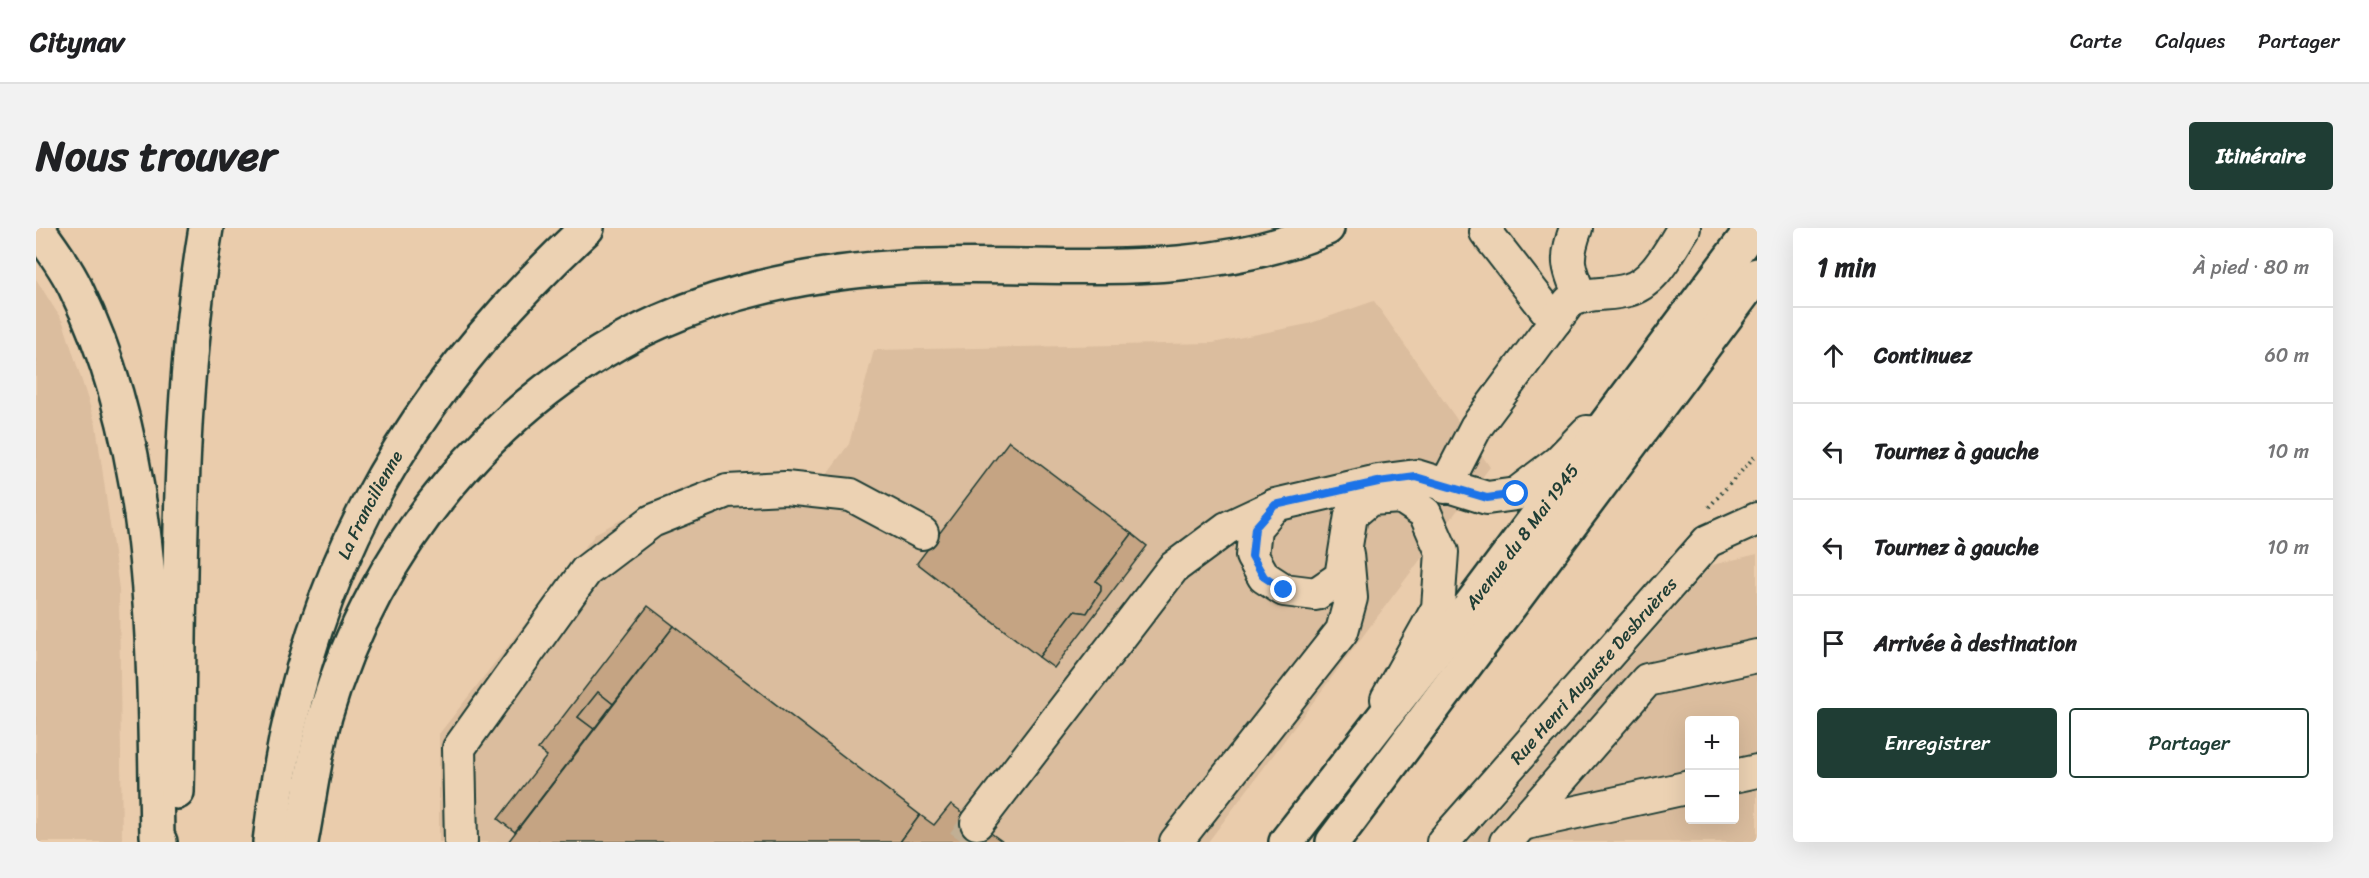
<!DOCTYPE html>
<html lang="fr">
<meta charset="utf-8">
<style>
:root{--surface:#fff;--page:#f2f2f2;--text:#202124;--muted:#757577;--line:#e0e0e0;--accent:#1f3d34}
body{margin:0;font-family:Sriracha,sans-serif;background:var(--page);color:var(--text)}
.controls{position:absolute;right:18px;bottom:18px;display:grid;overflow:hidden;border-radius:6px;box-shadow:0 6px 24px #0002}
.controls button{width:54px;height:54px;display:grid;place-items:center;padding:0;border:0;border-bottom:2px solid var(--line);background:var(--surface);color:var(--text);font:30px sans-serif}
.stop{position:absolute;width:18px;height:18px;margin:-14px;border:4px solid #1a73e8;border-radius:50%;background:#fff}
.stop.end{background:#1a73e8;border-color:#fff;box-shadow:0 2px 6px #0008}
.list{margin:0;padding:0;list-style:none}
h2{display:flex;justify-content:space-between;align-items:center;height:78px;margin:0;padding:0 24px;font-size:26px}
h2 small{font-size:20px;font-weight:400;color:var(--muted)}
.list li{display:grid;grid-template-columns:39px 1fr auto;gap:18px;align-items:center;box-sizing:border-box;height:96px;padding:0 24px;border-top:2px solid var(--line)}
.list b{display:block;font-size:22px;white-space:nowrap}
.list em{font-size:20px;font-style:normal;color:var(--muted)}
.actions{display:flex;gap:12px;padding:18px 24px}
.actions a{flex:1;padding:14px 0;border:2px solid var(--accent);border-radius:6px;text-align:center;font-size:21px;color:var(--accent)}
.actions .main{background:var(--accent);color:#fff}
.icon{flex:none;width:33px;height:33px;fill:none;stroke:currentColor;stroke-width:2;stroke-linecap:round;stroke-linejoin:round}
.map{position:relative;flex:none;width:1721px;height:614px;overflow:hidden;border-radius:6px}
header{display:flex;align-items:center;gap:36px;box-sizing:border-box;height:84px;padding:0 30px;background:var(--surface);border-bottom:2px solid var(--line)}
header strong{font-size:28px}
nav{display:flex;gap:33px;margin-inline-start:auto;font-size:21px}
.intro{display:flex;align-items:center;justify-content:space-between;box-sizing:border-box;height:144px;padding:0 36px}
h1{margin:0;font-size:42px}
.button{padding:15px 27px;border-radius:6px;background:var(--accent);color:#fff;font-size:21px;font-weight:700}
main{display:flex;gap:36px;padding:0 36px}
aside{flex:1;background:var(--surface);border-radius:6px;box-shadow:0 6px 24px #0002}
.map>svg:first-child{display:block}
.built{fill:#dbbd9e;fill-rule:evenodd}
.building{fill:#c5a483;stroke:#1f3d34;stroke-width:1.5}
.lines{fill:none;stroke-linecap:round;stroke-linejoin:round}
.minor-tunnel{stroke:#c1af94;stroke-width:32;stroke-dasharray:32 16;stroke-linecap:butt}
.minor-casing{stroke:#1f3d34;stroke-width:36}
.major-casing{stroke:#1f3d34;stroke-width:38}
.highway-casing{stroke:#1f3d34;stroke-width:38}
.path{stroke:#1f3d34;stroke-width:4;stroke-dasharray:1.5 4.5;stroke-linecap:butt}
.minor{stroke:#ecd2b3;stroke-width:32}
.major{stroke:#ecd2b3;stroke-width:33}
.highway{stroke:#ecd2b3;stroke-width:33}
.route{stroke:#1a73e8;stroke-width:8}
.labels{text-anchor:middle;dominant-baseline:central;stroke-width:4.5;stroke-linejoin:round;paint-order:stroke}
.street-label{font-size:18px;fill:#1f3d34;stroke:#ecd2b3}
</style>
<header>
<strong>Citynav</strong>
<nav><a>Carte</a><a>Calques</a><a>Partager</a></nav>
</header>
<div class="intro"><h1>Nous trouver</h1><a class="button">Itinéraire</a></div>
<main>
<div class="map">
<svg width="1721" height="614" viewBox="0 0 1721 614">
<rect width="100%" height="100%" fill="#eaccac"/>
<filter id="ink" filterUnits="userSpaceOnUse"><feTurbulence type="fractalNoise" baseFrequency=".0167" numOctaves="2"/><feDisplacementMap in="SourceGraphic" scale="12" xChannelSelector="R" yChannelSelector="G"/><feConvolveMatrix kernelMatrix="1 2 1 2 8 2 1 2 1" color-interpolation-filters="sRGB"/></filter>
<g filter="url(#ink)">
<g class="built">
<path d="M 0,51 L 27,94 L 60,197 L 83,361 L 86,614 L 0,614 Z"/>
<path d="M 1338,73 L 1454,239 L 1172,614 L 403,614 L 403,506 L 560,305 L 650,258 L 746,259 L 787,251 L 813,216 L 838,122 L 1177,115 L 1272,96 Z"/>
<path d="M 1721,326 L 1721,614 L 1432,614 L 1676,337 ZM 1654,493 L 1698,493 L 1698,592 L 1654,592 Z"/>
</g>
<g class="building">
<path d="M 973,213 L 1096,306 L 1060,353 L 1065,357 L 1065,363 L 1051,385 L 1038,383 L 1003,429 L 881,335 Z"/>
<path d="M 1096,306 L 1111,318 L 1018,440 L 1003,429 L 1038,383 L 1051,385 L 1065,363 L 1065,357 L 1060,353 Z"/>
<path d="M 612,378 L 638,398 L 577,476 L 562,464 L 542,489 L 558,501 L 479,604 L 462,591 L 511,528 L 502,521 Z"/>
<path d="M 638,398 L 884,587 L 864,614 L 472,614 Z"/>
<path d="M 562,464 L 577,476 L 558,501 L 542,489 Z"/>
<path d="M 915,576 L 967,614 L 864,614 L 884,587 L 898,597 Z"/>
</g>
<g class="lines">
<path class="minor-tunnel" d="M 927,614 L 941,595"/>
<defs>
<g id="minor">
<path d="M 1540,0 C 1529,30 1531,39 1544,67"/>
<path d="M 1450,4 L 1519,93"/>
<path d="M 1409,259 L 1440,199 L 1533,74 C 1553,63 1571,68 1592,62 C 1619,55 1634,21 1648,0"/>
<path d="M 1351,471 L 1402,380 L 1406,324 L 1389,285 L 1365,269 L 1334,271 L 1315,287 L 1305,349 L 1280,366 L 1248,362 L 1228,349 L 1216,328 L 1219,300 L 1239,277 L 1342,253 L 1380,248 L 1451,270 L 1480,266 L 1522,234 L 1551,204"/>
<path d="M 1698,548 L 1721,543"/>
<path d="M 941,595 L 1137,340 L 1191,300 L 1236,279"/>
<path d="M 1486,596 L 1654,559"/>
<path d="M 425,614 L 423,520 L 550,343 L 616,293 L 691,263 L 749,260 L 815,267 L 886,305"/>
<path d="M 1140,614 L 1306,403 L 1315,370 L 1311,326"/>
<path id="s1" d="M 1407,614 L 1672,313 L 1721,291"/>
<path d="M 1470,614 L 1611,452 L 1721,428"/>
</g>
<g id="major">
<path id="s2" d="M 1250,614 L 1422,394 L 1717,0"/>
<path d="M 1297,614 L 1721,47"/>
</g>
<g id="highway">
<path d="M 1,0 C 15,20 30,39 40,61 C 123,229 117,426 121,608 L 124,614"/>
<path d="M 141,564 C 145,376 139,186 170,0"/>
<path id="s3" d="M 234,614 C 262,358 363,174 551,0"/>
<path d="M 265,614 C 273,573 278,529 289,488 C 337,320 463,166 623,94 C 699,60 783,44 865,39 C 1008,31 1155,58 1291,0"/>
</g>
</defs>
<use href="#minor" class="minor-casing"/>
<use href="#major" class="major-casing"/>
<use href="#highway" class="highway-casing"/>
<path class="path" d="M 1673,279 L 1721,226"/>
<use href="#minor" class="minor"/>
<use href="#major" class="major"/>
<use href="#highway" class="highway"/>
</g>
</g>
<g class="lines" filter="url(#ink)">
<path class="route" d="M 1248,362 L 1228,349 L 1216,328 L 1219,300 L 1239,277 L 1342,254 L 1380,249 L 1451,270 L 1480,266"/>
</g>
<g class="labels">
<g class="street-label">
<text stroke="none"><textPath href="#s3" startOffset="354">La Francilienne</textPath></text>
<text stroke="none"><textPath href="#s2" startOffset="386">Avenue du 8 Mai 1945</textPath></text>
<text stroke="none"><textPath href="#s1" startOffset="228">Rue Henri Auguste Desbruères</textPath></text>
</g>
</g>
</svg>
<div class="controls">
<button>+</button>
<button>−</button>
</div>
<div class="stop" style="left:1480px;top:266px"></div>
<div class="stop end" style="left:1248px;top:362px"></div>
</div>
<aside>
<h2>1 min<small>À pied · 80 m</small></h2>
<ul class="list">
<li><svg class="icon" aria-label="ahead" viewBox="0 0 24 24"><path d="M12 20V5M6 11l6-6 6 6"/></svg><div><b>Continuez</b></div><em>60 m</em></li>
<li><svg class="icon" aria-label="left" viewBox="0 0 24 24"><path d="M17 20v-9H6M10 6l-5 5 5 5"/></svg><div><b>Tournez à gauche</b></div><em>10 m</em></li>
<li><svg class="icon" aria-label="left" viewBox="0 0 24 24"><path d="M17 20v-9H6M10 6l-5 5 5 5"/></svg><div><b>Tournez à gauche</b></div><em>10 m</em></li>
<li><svg class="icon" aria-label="arrive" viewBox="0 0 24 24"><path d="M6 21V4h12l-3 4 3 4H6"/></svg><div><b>Arrivée à destination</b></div></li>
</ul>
<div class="actions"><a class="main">Enregistrer</a><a>Partager</a></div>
</aside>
</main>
